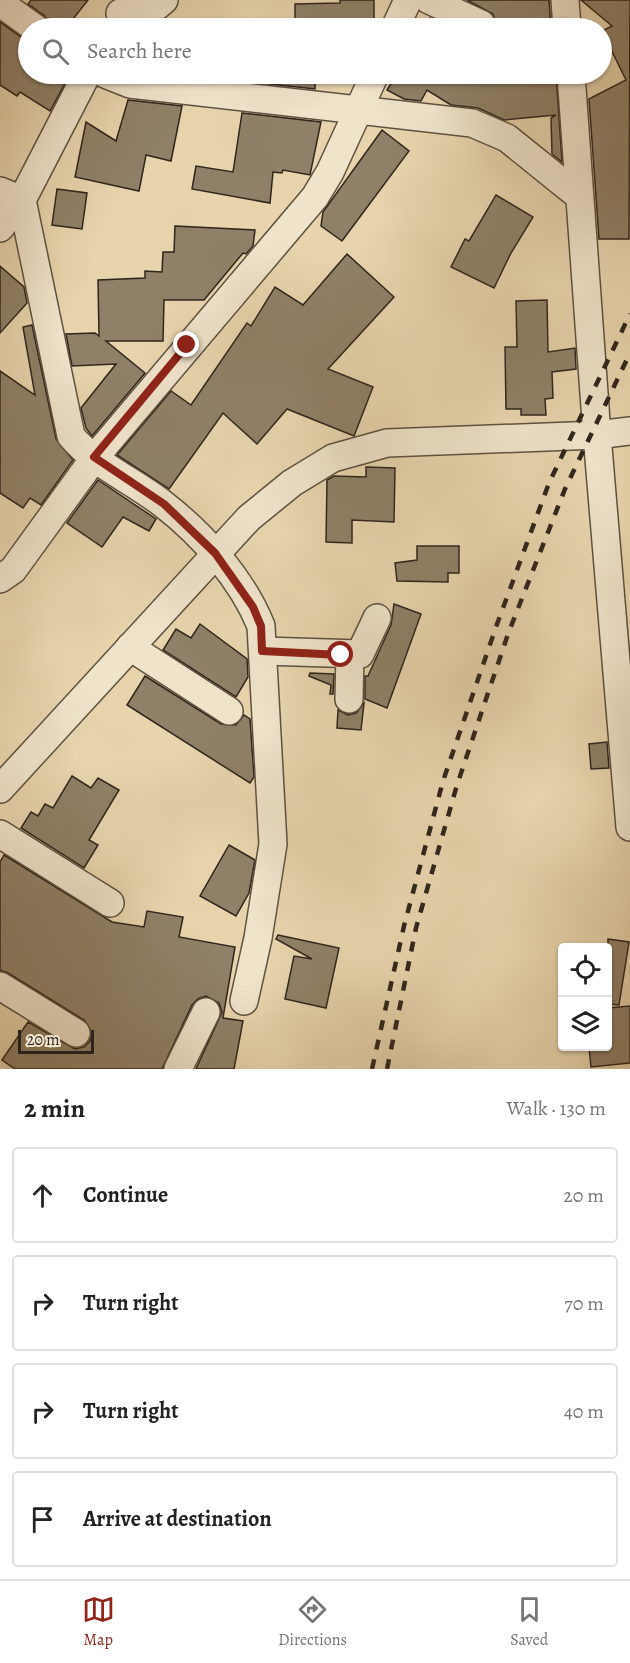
<!DOCTYPE html>
<meta charset="utf-8">
<style>
:root{--surface:#fff;--page:#f6f6f6;--text:#222;--muted:#767676;--line:#e0e0e0;--accent:#8f2418}
body{margin:0;font-family:Alegreya,serif;background:var(--page);color:var(--text)}
.controls{position:absolute;right:18px;bottom:18px;display:grid;overflow:hidden;border-radius:6px;box-shadow:0 2px 4px #0004}
.controls button{width:54px;height:54px;display:grid;place-items:center;padding:0;border:0;border-bottom:2px solid var(--line);background:var(--surface);color:var(--text);font:30px sans-serif}
.scale{position:absolute;left:18px;bottom:15px;width:76px;box-sizing:border-box;padding-left:6px;border:3px solid #30251c;border-top:0;font-size:16px;line-height:21px;white-space:nowrap;color:#30251c;-webkit-text-stroke:4px #efe3ca;paint-order:stroke}
.stop{position:absolute;width:18px;height:18px;margin:-14px;border:4px solid #8f2418;border-radius:50%;background:#fff}
.stop.end{background:#8f2418;border-color:#fff;box-shadow:0 2px 6px #0008}
.list{margin:0;padding:0;list-style:none}
h2{display:flex;justify-content:space-between;align-items:center;height:78px;margin:0;padding:0 24px;font-size:26px}
h2 small{font-size:20px;font-weight:400;color:var(--muted)}
.list li{display:grid;grid-template-columns:39px 1fr auto;gap:18px;align-items:center;box-sizing:border-box;height:96px;margin:0 12px 12px;padding:0 12px;border:2px solid var(--line);border-radius:6px}
.list b{display:block;font-size:22px;white-space:nowrap}
.list em{font-size:20px;font-style:normal;color:var(--muted)}
.icon{flex:none;width:33px;height:33px;fill:none;stroke:currentColor;stroke-width:2;stroke-linecap:round;stroke-linejoin:round}
.map{position:relative;flex:none;width:630px;height:1069px;overflow:hidden}
.search{position:absolute;background:var(--surface);box-shadow:0 2px 4px #0004;left:18px;right:18px;top:18px;height:66px;display:flex;align-items:center;gap:15px;box-sizing:border-box;padding:0 21px;border-radius:33px;color:var(--muted);font-size:22px}
.sheet{height:510px;background:var(--surface)}
nav{display:flex;justify-content:space-around;align-items:center;box-sizing:border-box;height:84px;border-top:2px solid var(--line);background:var(--surface);font-size:16px;color:var(--muted)}
nav a{display:grid;justify-items:center;gap:3px}
nav .on{color:var(--accent)}
.map>svg:first-child{display:block}
.building{fill:#8f8067;stroke:#30251c;stroke-width:1.5}
.lines{fill:none;stroke-linecap:round;stroke-linejoin:round}
.minor-casing{stroke:#5e5140;stroke-width:30}
.minor{stroke:#efe3ca;stroke-width:27}
.rail{stroke:#30251c;stroke-width:4.5;stroke-dasharray:10 10;stroke-linecap:butt}
.route{stroke:#8f2418;stroke-width:8}
</style>
<div class="map">
<svg width="630" height="1069" viewBox="0 0 630 1069">
<rect width="100%" height="100%" fill="#e7d4ad"/>
<filter id="stains"><feTurbulence type="fractalNoise" baseFrequency=".00333" numOctaves="4"/><feColorMatrix values="0 0 0 0 .2 0 0 0 0 .09 0 0 0 0 .02 0 0 0 .5 -.17"/></filter>
<radialGradient id="worn" r=".72"><stop offset=".6" stop-color="#630" stop-opacity="0"/><stop offset="1" stop-color="#630" stop-opacity=".3"/></radialGradient>
<g class="building">
<path d="M 31,0 L 88,0 L 66,28 L 51,28 L 45,16 L 28,4 Z"/>
<path d="M 340,0 L 374,0 L 374,28 L 295,28 L 295,4 L 340,3 Z"/>
<path d="M 467,0 L 549,0 L 551,28 L 500,28 L 496,26 L 493,14 Z"/>
<path d="M 581,0 L 630,0 L 629,239 L 599,239 L 589,99 L 626,80 L 602,31 L 612,26 Z"/>
<path d="M 430,18 L 453,28 L 423,28 Z"/>
<path d="M 0,22 L 28,42 L 28,74 L 70,74 L 50,111 L 20,92 L 17,96 L 0,85 Z"/>
<path d="M 207,74 L 305,74 L 315,81 L 315,89 L 207,77 Z"/>
<path d="M 397,74 L 556,74 L 562,162 L 552,154 L 551,118 L 556,115 L 504,120 L 478,108 L 451,105 L 427,90 L 421,101 L 404,99 L 387,90 Z"/>
<path d="M 128,100 L 182,106 L 171,161 L 146,155 L 139,191 L 75,177 L 86,122 L 116,141 Z"/>
<path d="M 242,113 L 321,122 L 310,175 L 283,170 L 282,173 L 273,172 L 270,203 L 192,189 L 196,166 L 233,172 Z"/>
<path d="M 382,130 L 409,151 L 342,241 L 321,226 L 323,212 Z"/>
<path d="M 57,189 L 87,193 L 82,229 L 52,225 Z"/>
<path d="M 496,195 L 533,217 L 511,253 L 494,288 L 451,267 L 465,239 L 469,241 Z"/>
<path d="M 175,226 L 255,230 L 253,246 L 246,254 L 243,253 L 204,300 L 164,300 L 163,341 L 106,341 L 145,373 L 92,436 L 86,428 L 81,408 L 116,364 L 72,366 L 66,334 L 95,333 L 99,336 L 98,280 L 145,278 L 145,271 L 162,272 L 163,252 L 174,252 Z"/>
<path d="M 347,254 L 394,297 L 328,369 L 373,387 L 354,436 L 287,409 L 257,444 L 223,413 L 169,489 L 117,455 L 171,391 L 191,405 L 247,323 L 251,326 L 275,287 L 303,305 Z"/>
<path d="M 0,266 L 24,287 L 27,303 L 0,333 Z"/>
<path d="M 547,300 L 548,352 L 575,348 L 576,369 L 552,372 L 553,398 L 545,399 L 546,415 L 521,415 L 521,409 L 506,409 L 505,347 L 517,347 L 516,301 Z"/>
<path d="M 32,325 L 56,439 L 73,460 L 41,505 L 30,498 L 23,508 L 0,493 L 0,371 L 35,395 L 23,327 Z"/>
<path d="M 366,467 L 395,468 L 394,522 L 352,520 L 352,543 L 326,542 L 327,480 L 334,476 L 366,477 Z"/>
<path d="M 98,480 L 156,519 L 149,531 L 123,517 L 102,547 L 67,523 Z"/>
<path d="M 417,546 L 459,546 L 459,573 L 448,573 L 448,582 L 397,581 L 395,563 L 417,560 Z"/>
<path d="M 394,604 L 421,614 L 387,708 L 365,699 L 365,676 L 368,676 L 391,625 Z"/>
<path d="M 200,624 L 247,659 L 248,677 L 236,697 L 163,650 L 176,629 L 191,638 Z"/>
<path d="M 310,673 L 334,674 L 333,694 L 330,694 L 331,685 L 309,676 Z"/>
<path d="M 145,676 L 221,724 L 236,725 L 244,715 L 250,719 L 254,777 L 250,783 L 127,705 Z"/>
<path d="M 364,703 L 361,730 L 337,728 L 338,710 L 348,715 L 356,713 Z"/>
<path d="M 607,742 L 609,768 L 591,769 L 589,744 Z"/>
<path d="M 72,776 L 91,788 L 98,778 L 119,790 L 89,840 L 98,845 L 84,868 L 21,828 L 31,812 L 38,816 L 45,804 L 53,808 Z"/>
<path d="M 229,845 L 255,860 L 249,893 L 236,916 L 200,896 Z"/>
<path d="M 4,855 L 112,922 L 144,927 L 147,911 L 183,917 L 179,937 L 235,947 L 223,1018 L 243,1021 L 234,1069 L 196,1069 L 222,1012 L 219,1003 L 206,996 L 198,999 L 192,1005 L 162,1069 L 15,1069 L 2,1060 L 28,1022 L 75,1049 L 84,1047 L 90,1041 L 92,1033 L 84,1020 L 8,973 L 0,970 L 0,862 Z"/>
<path d="M 278,935 L 339,948 L 326,1008 L 285,999 L 294,956 L 312,959 L 276,939 Z"/>
<path d="M 608,939 L 629,942 L 619,1005 L 608,1004 Z"/>
<path d="M 630,1006 L 630,1063 L 591,1067 L 589,1047 L 608,1047 L 608,1008 Z"/>
</g>
<g class="lines">
<defs>
<g id="minor">
<path d="M 429,0 L 481,24"/>
<path d="M 565,0 L 567,28"/>
<path d="M 0,3 L 35,28"/>
<path d="M 120,13 L 157,6 L 164,0"/>
<path d="M 395,28 L 408,0"/>
<path d="M 105,74 L 130,84 L 472,123 L 507,138 L 579,196"/>
<path d="M 571,74 L 597,435 L 630,827"/>
<path d="M 0,191 L 22,200 L 71,436 C 95,465 134,481 163,504 C 203,535 242,579 261,626 L 273,844 L 258,938 L 244,1001"/>
<path d="M 0,228 L 22,200 L 87,74"/>
<path d="M 0,579 L 13,570 L 95,457 L 315,197 L 330,172 L 375,74"/>
<path d="M 130,647 L 229,711"/>
<path d="M 263,651 L 360,654 L 377,618"/>
<path d="M 349,699 L 350,654"/>
<path d="M 0,789 L 249,518 L 292,483 L 333,458 L 387,443 L 597,435 L 630,431"/>
<path d="M 0,834 L 110,903"/>
<path d="M 0,986 L 76,1033"/>
<path d="M 178,1069 L 206,1012"/>
</g>
</defs>
<use href="#minor" class="minor-casing"/>
<use href="#minor" class="minor"/>
<g class="rail">
<path d="M 372,1069 L 404,926 L 443,781 L 496,627 L 549,483 L 630,314"/>
<path d="M 387,1069 L 416,928 L 457,785 L 508,634 L 565,489 L 630,353"/>
</g>
</g>
<g class="lines">
<path class="route" d="M 187,345 L 94,457 L 164,504 L 215,553 L 253,607 L 261,626 L 262,651 L 341,655"/>
</g>
<rect width="100%" height="100%" filter="url(#stains)"/>
<rect width="100%" height="100%" fill="url(#worn)"/>
</svg>
<div class="controls">
<button><svg class="icon" aria-label="locate" viewBox="0 0 24 24"><circle cx="12" cy="12" r="6"/><path d="M12 2v4M12 18v4M2 12h4M18 12h4"/></svg></button>
<button><svg class="icon" aria-label="layers" viewBox="0 0 24 24"><path d="M12 4l9 5-9 5-9-5zM3 14l9 5 9-5"/></svg></button>
</div>
<div class="scale">20 m</div>
<div class="stop" style="left:341px;top:655px"></div>
<div class="stop end" style="left:187px;top:345px"></div>
<div class="search"><svg class="icon" aria-label="search" viewBox="0 0 24 24"><circle cx="10" cy="10" r="6"/><path d="M15 15l6 6"/></svg>Search here</div>
</div>
<section class="sheet">
<h2>2 min<small>Walk · 130 m</small></h2>
<ul class="list">
<li><svg class="icon" aria-label="ahead" viewBox="0 0 24 24"><path d="M12 20V5M6 11l6-6 6 6"/></svg><div><b>Continue</b></div><em>20 m</em></li>
<li><svg class="icon" aria-label="right" viewBox="0 0 24 24"><path d="M7 20v-9h11M14 6l5 5-5 5"/></svg><div><b>Turn right</b></div><em>70 m</em></li>
<li><svg class="icon" aria-label="right" viewBox="0 0 24 24"><path d="M7 20v-9h11M14 6l5 5-5 5"/></svg><div><b>Turn right</b></div><em>40 m</em></li>
<li><svg class="icon" aria-label="arrive" viewBox="0 0 24 24"><path d="M6 21V4h12l-3 4 3 4H6"/></svg><div><b>Arrive at destination</b></div></li>
</ul>
</section>
<nav>
<a class="on"><svg class="icon" aria-label="map" viewBox="0 0 24 24"><path d="M3 6l6-2 6 2 6-2v14l-6 2-6-2-6 2zM9 4v14M15 6v14"/></svg>Map</a>
<a><svg class="icon" aria-label="directions" viewBox="0 0 24 24"><path d="M12 3l9 9-9 9-9-9zM9 14v-3h6M13 9l2 2-2 2"/></svg>Directions</a>
<a><svg class="icon" aria-label="saved" viewBox="0 0 24 24"><path d="M7 4h10v16l-5-4-5 4z"/></svg>Saved</a>
</nav>
